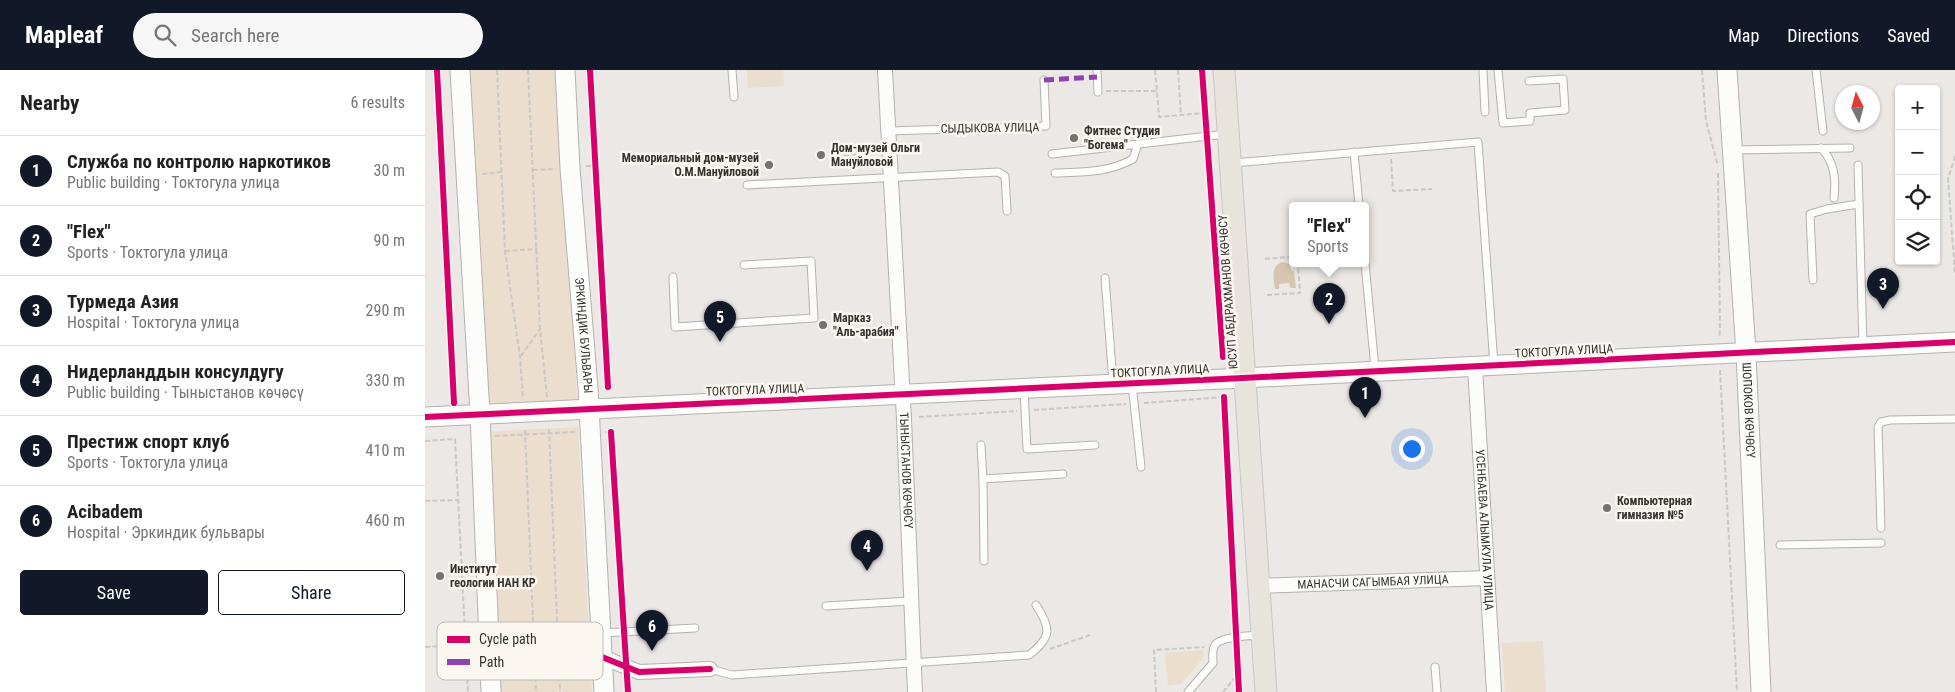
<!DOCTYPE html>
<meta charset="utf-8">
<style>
:root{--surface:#fff;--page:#f6f6f6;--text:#222;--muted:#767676;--line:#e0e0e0;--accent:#111827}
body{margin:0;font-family:"Roboto Condensed",sans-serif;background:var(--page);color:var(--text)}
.controls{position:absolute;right:15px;top:15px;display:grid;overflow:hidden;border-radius:5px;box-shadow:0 1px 4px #0004}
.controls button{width:45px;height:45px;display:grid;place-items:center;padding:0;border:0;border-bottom:1px solid var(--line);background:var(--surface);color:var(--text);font:25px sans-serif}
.compass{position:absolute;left:1410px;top:15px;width:45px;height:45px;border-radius:50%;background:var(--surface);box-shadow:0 1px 4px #0004;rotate:354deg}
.you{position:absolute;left:986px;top:378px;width:18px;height:18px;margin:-12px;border:4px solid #fff;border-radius:50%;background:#1a73e8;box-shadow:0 0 0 8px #1a73e833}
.badge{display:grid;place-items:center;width:32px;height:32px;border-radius:50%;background:var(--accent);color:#fff;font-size:16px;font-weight:700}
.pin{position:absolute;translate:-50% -41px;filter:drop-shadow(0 1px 2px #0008)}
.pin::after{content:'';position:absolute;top:26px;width:18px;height:15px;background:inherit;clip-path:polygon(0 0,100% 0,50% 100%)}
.popup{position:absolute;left:864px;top:132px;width:80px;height:65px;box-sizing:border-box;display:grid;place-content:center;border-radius:5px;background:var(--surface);filter:drop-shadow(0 1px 4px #0005);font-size:16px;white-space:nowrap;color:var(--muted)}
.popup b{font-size:19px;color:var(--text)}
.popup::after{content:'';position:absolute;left:50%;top:100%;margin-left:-10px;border:10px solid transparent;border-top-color:var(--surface)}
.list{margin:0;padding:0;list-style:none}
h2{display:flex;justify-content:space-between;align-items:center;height:65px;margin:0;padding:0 20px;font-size:21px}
h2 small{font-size:16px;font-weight:400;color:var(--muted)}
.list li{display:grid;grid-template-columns:32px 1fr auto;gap:15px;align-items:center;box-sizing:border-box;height:70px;padding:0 20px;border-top:1px solid var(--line)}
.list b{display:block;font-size:19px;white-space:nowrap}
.list p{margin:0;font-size:16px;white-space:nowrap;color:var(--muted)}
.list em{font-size:16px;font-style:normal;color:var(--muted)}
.actions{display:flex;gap:10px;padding:15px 20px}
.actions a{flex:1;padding:11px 0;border:1px solid var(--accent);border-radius:5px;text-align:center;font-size:18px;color:var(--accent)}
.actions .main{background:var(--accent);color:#fff}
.icon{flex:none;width:28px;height:28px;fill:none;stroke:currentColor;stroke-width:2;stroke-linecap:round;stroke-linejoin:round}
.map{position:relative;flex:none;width:1530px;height:622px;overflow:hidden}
header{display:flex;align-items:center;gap:30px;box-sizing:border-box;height:70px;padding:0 25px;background:var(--accent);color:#fff}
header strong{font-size:24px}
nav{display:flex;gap:28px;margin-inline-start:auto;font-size:18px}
.search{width:350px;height:45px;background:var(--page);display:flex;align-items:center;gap:12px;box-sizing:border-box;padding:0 18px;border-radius:28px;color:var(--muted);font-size:19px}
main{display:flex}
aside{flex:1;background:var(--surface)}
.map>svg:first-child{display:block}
.green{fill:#ebdecd}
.water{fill:#d6c6b1}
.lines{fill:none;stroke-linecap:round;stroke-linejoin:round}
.lane-casing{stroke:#b4b2b0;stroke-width:9}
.street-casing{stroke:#b4b2b0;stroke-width:16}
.secondary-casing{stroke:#b4b2b0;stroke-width:21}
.primary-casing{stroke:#c8c6c4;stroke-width:23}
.path{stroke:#cac8c7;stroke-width:2;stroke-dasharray:5 2.5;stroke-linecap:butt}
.lane{stroke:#fcfcfb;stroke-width:7}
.street{stroke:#fcfcfb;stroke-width:14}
.secondary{stroke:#fcfcfb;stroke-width:19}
.primary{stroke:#e8e4dc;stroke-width:21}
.quiet{stroke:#8e44ad;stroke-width:5;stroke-dasharray:10 5;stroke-linecap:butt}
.cycleway-casing{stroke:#fbf6ef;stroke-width:9}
.cycleway{stroke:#d6006c;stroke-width:6}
.poi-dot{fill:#75726f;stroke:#fbf6ef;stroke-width:2}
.labels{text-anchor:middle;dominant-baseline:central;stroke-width:5;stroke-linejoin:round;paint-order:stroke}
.street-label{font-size:12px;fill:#353330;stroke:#fbf6ef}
.poi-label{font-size:12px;font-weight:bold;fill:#353330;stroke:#fbf6ef;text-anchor:start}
.key{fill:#fbf6ef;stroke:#c0bcb6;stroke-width:1}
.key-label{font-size:14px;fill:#353330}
</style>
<header>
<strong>Mapleaf</strong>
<div class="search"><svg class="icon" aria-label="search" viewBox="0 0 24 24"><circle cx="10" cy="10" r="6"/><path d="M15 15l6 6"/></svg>Search here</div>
<nav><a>Map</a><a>Directions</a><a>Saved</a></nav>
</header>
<main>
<aside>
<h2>Nearby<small>6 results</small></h2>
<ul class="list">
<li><span class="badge">1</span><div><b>Служба по контролю наркотиков</b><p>Public building · Токтогула улица</p></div><em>30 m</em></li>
<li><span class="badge">2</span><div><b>&quot;Flex&quot;</b><p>Sports · Токтогула улица</p></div><em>90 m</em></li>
<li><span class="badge">3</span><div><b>Турмеда Азия</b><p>Hospital · Токтогула улица</p></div><em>290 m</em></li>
<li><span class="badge">4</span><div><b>Нидерланддын консулдугу</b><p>Public building · Тыныстанов көчөсү</p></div><em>330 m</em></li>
<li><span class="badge">5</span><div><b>Престиж спорт клуб</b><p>Sports · Токтогула улица</p></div><em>410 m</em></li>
<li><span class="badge">6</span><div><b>Acibadem</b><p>Hospital · Эркиндик бульвары</p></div><em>460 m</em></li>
</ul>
<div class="actions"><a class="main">Save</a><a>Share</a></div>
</aside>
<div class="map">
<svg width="1530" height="622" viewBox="0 0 1530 622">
<rect width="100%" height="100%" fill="#ebe8e5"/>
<g class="green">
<path d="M 43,0 L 135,0 L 152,331 L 60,335 Z"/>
<path d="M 322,0 L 358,0 L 359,16 L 323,18 Z"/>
<path d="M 153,357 L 167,622 L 75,622 L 62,362 Z"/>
<path d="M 1118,571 L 1121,622 L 1080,622 L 1077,573 Z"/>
<path d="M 778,580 L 779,587 L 756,614 L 743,616 L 740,583 Z"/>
</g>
<path class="water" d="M 857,192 L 864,194 L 867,201 L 869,201 L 871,218 L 865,218 L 864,213 L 854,214 L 854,219 L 850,219 C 849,209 845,196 857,192 Z"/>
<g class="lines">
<defs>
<g id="lane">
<path d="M 307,0 L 309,27"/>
<path d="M 672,0 L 673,22"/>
<path d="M 1058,0 L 1060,42"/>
<path d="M 1073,0 L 1078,53 L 1105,51 L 1105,43 L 1140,40 L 1138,9 L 1104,11"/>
<path d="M 1391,0 L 1398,61"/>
<path d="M 463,61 L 621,56 L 619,10"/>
<path d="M 1396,78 C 1410,92 1411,110 1409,128"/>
<path d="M 1308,80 L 1425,78"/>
<path d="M 929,82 L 934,135"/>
<path d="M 627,84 L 801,64"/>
<path d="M 808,93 L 1053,72 L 1069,295"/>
<path d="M 1433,95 L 1438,277"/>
<path d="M 630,103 C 657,102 683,103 708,89 L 713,74"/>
<path d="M 322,115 L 573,102 L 580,106 L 582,141"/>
<path d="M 940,193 L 950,299"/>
<path d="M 248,207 L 250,257 L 389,248 L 386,191 L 319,195"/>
<path d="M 680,208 L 688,312"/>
<path d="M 1388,210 L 1385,144 L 1402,139 L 1434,134"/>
<path d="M 707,314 L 716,397"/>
<path d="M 599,320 L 602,379 L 670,375"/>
<path d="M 556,375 L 558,409"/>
<path d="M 1456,458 L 1453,357 L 1456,352 L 1465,350 L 1530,349"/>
<path d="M 1355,475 L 1456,473"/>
<path d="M 559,491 L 558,409 L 638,404"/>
<path d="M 401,536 L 485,531"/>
<path d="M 178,563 L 270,558"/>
<path d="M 1010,597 L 1012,622"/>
<path d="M 285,599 L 307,605 L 604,585 C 626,568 627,559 611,535"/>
<path d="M 763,622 L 788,593 C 788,589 787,581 789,577 C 792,566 824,566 834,565"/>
</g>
<g id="street">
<path id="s1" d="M 460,0 L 479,349 L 490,622"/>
<path id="s2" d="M 1050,296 L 1069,622"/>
<path id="s3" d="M 834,516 L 1062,508"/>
<path d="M 177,587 L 214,602 L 285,599"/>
</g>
<g id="secondary">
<path d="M 35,0 L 55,344 L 66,622"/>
<path id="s4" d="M 140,0 L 145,98 L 163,318 L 179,622"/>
<path id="s5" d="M 1302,0 L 1321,283 L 1336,622"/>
<path d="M 0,347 L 798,309 L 1530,272"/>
</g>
<path id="primary" d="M 799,0 L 841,622"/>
</defs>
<use href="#lane" class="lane-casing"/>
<use href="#street" class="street-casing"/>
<use href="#secondary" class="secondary-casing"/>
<use href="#primary" class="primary-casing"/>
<g class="path">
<path d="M 72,0 L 80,181 L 95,287 L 98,328"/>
<path d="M 103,0 L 115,259 L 122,327"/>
<path d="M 730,0 L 732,21"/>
<path d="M 753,0 L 756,45"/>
<path d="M 1277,0 L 1281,51 L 1293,96"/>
<path d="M 681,21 L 732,21 L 734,47 L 779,43"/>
<path d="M 419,85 L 439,84"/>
<path d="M 1530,86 L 1523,109 L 1530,204"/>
<path d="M 966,89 L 968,121 L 1007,119"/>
<path d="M 161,96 L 171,96"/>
<path d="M 108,100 L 131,99"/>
<path d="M 1293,103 L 1295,260 L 1294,268"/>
<path d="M 57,104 L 76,102"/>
<path d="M 80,181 L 112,179"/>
<path d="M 840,189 L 863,187 L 868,190"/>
<path d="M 842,225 L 875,223 L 873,195 L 871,193"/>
<path d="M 96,286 L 115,259"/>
<path d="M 1295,300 L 1312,622"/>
<path d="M 719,333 L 799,327"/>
<path d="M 609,340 L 701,334"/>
<path d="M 494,347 L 592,341"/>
<path d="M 124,359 L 135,622"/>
<path d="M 100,360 L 111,622"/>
<path d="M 180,362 L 186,362"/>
<path d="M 70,366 L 151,362"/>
<path d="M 0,371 L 30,369 L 43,622"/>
<path d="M 0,431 L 33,430"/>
<path d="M 0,577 L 40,575"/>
<path d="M 625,579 L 665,565"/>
<path d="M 731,622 L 729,580 L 779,577"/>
<path d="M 798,622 L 813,604"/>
</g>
<use href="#lane" class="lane"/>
<use href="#street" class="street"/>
<use href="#secondary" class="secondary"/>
<use href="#primary" class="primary"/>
<path class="quiet" d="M 619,10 L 672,7"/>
<defs>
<g id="cycleway">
<path d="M 12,0 L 29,333"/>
<path d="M 165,0 L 183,317"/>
<path d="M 777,0 L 798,287"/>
<path d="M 799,327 L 814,622"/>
<path d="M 0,347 L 798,309 L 1530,272"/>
<path d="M 186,362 L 203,622"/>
<path d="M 177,587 L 214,602 L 285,599"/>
</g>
</defs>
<use href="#cycleway" class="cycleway-casing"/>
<use href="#cycleway" class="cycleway"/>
</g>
<g class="poi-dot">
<circle cx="649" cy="68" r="5"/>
<circle cx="396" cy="85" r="5"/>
<circle cx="344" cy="95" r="5"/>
<circle cx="398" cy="255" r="5"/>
<circle cx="1182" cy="438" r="5"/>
<circle cx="15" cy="506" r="5"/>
</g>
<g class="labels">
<g class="street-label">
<text transform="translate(565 58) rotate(-1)">СЫДЫКОВА УЛИЦА</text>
<text transform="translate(803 222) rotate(-94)">ЮСУП АБДРАХМАНОВ КӨЧӨСҮ</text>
<text stroke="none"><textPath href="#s4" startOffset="266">ЭРКИНДИК БУЛЬВАРЫ</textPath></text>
<text transform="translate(1139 281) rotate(-3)">ТОКТОГУЛА УЛИЦА</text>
<text transform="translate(735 301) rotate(-3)">ТОКТОГУЛА УЛИЦА</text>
<text transform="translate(330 320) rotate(-2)">ТОКТОГУЛА УЛИЦА</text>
<text stroke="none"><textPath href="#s5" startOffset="341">ШОПОКОВ КӨЧӨСҮ</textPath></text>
<text stroke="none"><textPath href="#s1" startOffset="401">ТЫНЫСТАНОВ КӨЧӨСҮ</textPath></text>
<text stroke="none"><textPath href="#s2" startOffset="164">УСЕНБАЕВА АЛЫМКУЛА УЛИЦА</textPath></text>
<text stroke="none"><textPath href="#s3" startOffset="114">МАНАСЧИ САГЫМБАЯ УЛИЦА</textPath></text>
</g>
<g class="poi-label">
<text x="659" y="61">Фитнес Студия<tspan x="659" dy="14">"Богема"</tspan></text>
<text x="406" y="78">Дом-музей Ольги<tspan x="406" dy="14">Мануйловой</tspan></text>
<text x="334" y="88" text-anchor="end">Мемориальный дом-музей<tspan x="334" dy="14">О.М.Мануйловой</tspan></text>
<text x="408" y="248">Марказ<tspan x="408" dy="14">"Аль-арабия"</tspan></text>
<text x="1192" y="431">Компьютерная<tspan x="1192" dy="14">гимназия №5</tspan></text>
<text x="25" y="499">Институт<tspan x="25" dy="14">геологии НАН КР</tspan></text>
</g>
</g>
<rect x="12" y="552" width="166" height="58" rx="8" class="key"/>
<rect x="22" y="566" width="23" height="7" fill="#d6006c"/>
<rect x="22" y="589" width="23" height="6" fill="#8e44ad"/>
<g class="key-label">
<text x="54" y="574">Cycle path</text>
<text x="54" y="597">Path</text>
</g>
</svg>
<div class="controls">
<button>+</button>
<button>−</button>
<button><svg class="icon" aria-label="locate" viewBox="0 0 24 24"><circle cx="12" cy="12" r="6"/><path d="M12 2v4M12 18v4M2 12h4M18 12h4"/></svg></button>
<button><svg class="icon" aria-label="layers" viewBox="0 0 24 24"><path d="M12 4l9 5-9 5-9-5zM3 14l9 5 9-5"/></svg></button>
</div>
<svg class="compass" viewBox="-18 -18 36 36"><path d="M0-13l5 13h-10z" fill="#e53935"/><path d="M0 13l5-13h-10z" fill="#767676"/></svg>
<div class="you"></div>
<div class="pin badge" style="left:940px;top:348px">1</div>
<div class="pin badge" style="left:904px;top:254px">2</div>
<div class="popup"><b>&quot;Flex&quot;</b>Sports</div>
<div class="pin badge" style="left:1458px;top:239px">3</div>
<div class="pin badge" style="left:442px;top:501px">4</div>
<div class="pin badge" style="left:295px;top:272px">5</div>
<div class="pin badge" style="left:227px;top:581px">6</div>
</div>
</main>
